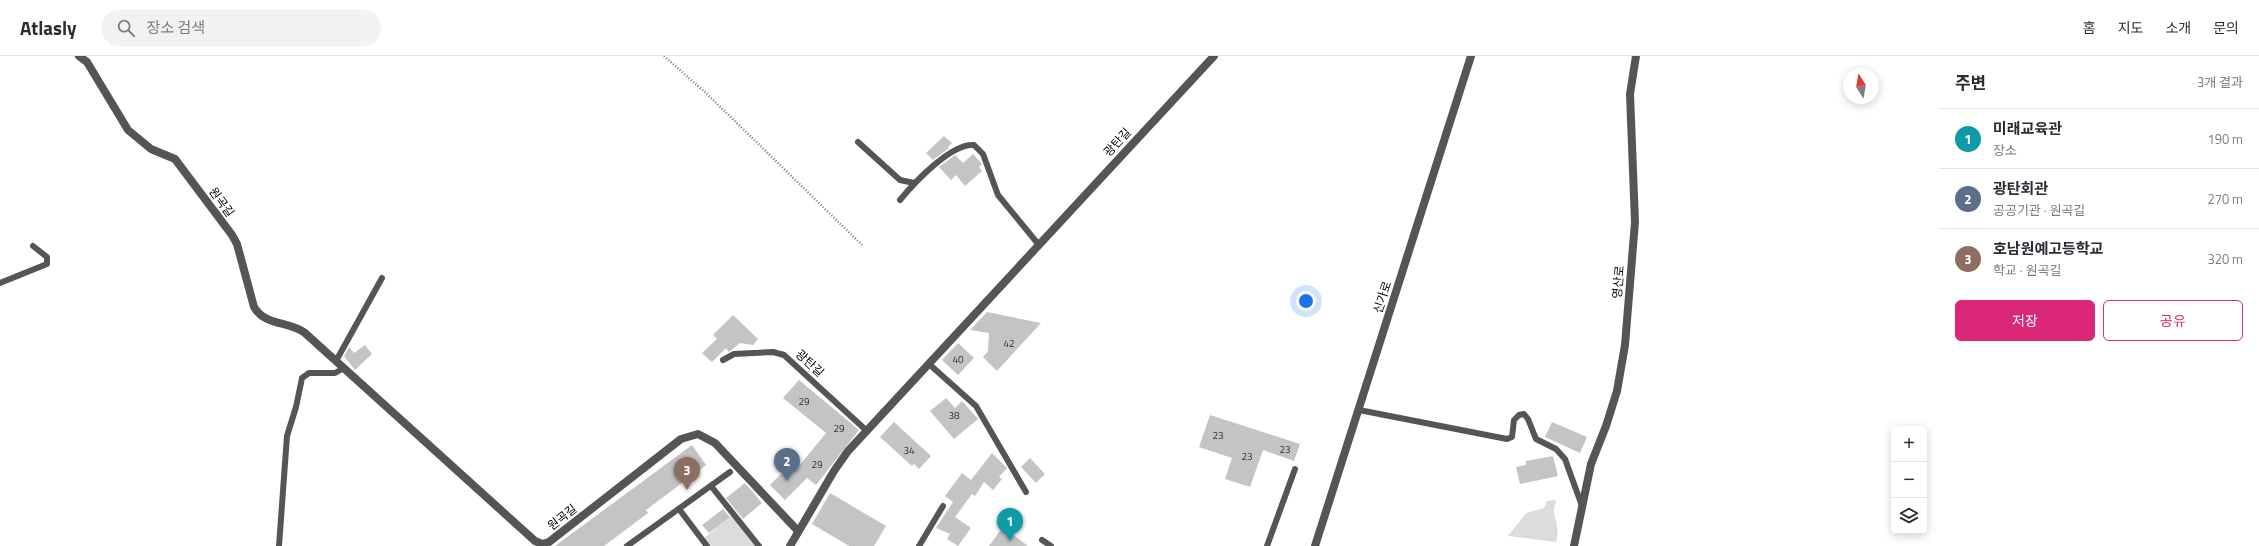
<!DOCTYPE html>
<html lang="ko">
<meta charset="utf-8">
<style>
:root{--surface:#fff;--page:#f2f2f3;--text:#2b2b33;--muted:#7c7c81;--line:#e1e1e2;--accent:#db2777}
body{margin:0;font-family:"Titillium Web","Noto Sans KR",sans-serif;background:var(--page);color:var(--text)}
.controls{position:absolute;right:12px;bottom:12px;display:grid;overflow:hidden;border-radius:6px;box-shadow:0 2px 10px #0003}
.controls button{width:36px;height:36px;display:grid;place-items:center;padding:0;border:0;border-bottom:1px solid var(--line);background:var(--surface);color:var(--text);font:20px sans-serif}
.compass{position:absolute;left:1843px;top:12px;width:36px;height:36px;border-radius:50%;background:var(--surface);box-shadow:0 2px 10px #0003;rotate:349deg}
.you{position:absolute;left:1306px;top:245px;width:14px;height:14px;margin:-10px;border:3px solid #fff;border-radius:50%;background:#1a73e8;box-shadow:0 0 0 6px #1a73e833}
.badge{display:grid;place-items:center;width:26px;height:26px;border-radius:50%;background:var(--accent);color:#fff;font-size:13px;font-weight:700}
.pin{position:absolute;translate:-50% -33px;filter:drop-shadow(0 1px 2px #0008)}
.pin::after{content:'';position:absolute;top:21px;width:14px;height:12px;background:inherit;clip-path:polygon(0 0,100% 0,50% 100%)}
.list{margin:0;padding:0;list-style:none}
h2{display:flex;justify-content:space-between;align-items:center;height:52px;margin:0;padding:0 16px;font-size:17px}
h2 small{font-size:13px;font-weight:400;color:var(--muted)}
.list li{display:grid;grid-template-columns:26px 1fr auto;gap:12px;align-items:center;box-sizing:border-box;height:60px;padding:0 16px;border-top:1px solid var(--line)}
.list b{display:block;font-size:15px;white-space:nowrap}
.list p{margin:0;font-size:13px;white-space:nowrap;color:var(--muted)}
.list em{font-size:13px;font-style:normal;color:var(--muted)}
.actions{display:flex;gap:8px;padding:12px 16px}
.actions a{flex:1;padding:9px 0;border:1px solid var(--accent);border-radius:6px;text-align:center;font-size:14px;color:var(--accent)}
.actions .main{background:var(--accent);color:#fff}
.icon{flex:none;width:22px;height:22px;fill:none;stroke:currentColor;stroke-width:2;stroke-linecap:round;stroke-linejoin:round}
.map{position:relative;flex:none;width:1939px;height:490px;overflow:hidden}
header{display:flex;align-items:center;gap:24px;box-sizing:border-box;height:56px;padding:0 20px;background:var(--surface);border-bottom:1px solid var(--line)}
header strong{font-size:19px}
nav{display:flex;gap:22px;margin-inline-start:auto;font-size:14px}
.search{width:280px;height:36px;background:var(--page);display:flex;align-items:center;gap:10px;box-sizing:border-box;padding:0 14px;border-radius:22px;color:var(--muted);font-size:15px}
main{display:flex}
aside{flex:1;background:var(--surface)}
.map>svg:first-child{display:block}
.green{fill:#dcdcdc}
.building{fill:#c4c4c4}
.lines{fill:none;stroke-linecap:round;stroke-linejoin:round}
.path{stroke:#777;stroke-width:2.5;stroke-dasharray:1 2;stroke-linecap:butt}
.service{stroke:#555;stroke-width:6}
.minor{stroke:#555;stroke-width:8}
.tertiary{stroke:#555;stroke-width:8}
.labels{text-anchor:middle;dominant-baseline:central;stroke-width:3;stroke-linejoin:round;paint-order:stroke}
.number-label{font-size:10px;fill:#313131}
.street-label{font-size:12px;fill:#000;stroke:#fff}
</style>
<header>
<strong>Atlasly</strong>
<div class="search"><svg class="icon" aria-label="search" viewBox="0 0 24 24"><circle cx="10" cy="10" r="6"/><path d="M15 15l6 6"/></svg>장소 검색</div>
<nav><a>홈</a><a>지도</a><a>소개</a><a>문의</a></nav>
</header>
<main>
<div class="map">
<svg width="1939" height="490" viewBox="0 0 1939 490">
<rect width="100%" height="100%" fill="#fff"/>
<g class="green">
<path d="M 1555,444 L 1556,447 C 1549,458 1562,469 1556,486 L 1508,480 L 1526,457 L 1544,452 L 1547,445 Z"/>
<path d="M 731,460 L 755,490 L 710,490 L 704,482 Z"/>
</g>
<g class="building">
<path d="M 944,80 L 952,87 L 948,91 L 949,92 L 933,104 L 926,97 Z"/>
<path d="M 973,98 L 982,108 L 979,111 L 982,115 L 965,130 L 956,119 L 951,124 L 939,111 L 955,99 L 963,107 Z"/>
<path d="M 987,256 L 1041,267 L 997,315 L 983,301 L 988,295 L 989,277 L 970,274 Z"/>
<path d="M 733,259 L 758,283 L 753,289 L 740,287 L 729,296 L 726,292 L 712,306 L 702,297 L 717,283 L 713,279 Z"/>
<path d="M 958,287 L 974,302 L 958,319 L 942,304 Z"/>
<path d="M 365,289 L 372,298 L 355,314 L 344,300 L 349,291 L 354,297 Z"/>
<path d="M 799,324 L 859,374 L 816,429 L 807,422 L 785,444 L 770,429 L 786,413 L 788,416 L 792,412 L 795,415 L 826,377 L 783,342 Z"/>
<path d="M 946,342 L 955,352 L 962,345 L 978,363 L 954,383 L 930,355 Z"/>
<path d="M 1210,359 L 1300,388 L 1294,405 L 1263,394 L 1250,431 L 1225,423 L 1232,402 L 1199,391 Z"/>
<path d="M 894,366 L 931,400 L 919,413 L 914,408 L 912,410 L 880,381 Z"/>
<path d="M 1552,366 L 1587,381 L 1580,397 L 1545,381 Z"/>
<path d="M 692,389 L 706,409 L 646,454 L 648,457 L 604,490 L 555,490 Z"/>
<path d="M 992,397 L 1007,412 L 999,421 L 1002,423 L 993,434 L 984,426 L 975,440 L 972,438 L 955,461 L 971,472 L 958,490 L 947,483 L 950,478 L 936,472 L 953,446 L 945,440 L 962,417 L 971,424 Z"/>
<path d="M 1553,400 L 1558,420 L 1520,428 L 1516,411 L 1526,409 L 1526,405 Z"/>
<path d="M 1030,402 L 1045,418 L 1036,427 L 1021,411 Z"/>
<path d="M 745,427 L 762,447 L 743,463 L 726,442 Z"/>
<path d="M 830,437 L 886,470 L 874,490 L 849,490 L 812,468 Z"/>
<path d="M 723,453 L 730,461 L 709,477 L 702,469 Z"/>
<path d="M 1004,473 L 1007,474 L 1028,490 L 989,490 L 1000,475 Z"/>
</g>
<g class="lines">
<path class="path" d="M 664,0 L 707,38 L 862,189"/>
<g class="service">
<path d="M 858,86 L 900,124 L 914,127"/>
<path d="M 900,144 C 914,127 951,87 974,89 L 983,98 L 998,139 L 1039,189"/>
<path d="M 0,227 L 47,208 L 47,201 L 33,190"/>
<path d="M 723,304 L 734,298 L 773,296 L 784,299 L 867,375"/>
<path d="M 336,305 L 382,222"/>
<path d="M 929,308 L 976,350 L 1026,436"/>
<path d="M 1359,354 L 1507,383 L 1512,381 L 1514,364 L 1519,359 L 1524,358 L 1528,363 L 1536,383 L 1556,393 L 1565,403 L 1582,450"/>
<path d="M 711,430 L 759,490"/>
<path d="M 679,453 L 707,490"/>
<path d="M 1042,484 L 1051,490"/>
<path d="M 279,490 L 287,380 L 296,351 L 301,327 L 302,322 L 309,317 L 335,317 L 344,312"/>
<path d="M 627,490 L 730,416"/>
<path d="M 919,490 L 943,450"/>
<path d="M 1267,490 L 1295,413"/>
</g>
<g class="minor">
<path d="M 79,0 L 87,6 L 128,74 L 151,93 L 175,103 L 232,179 L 237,188 L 254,251 C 265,270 289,265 305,277 L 535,485 L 542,488 L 549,486 L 681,383 L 698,378 L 715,387 L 798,475"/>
<path d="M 790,490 L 834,415 L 848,395 L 1214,0"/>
<path d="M 1574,490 L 1591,408 L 1606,370 L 1617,335 L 1625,289 L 1635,166 L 1630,38 L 1636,0"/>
</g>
<path class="tertiary" d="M 1315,490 L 1471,0"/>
</g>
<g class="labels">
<g class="number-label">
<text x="1009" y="287">42</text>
<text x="958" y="303">40</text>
<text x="804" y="345">29</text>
<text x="954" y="359">38</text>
<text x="839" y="372">29</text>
<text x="1218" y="379">23</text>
<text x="1285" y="393">23</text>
<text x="909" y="394">34</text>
<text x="1247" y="400">23</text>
<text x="817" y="408">29</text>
</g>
<g class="street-label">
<text transform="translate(1117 86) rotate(-47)">광탄길</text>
<text transform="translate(222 146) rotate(54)">원곡길</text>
<text transform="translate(1618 226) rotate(-85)">영산로</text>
<text transform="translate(1382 241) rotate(-72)">신가로</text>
<text transform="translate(810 307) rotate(43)">광탄길</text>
<text transform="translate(562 461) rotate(-38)">원곡길</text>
</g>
</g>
</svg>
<div class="controls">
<button>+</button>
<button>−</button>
<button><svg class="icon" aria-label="layers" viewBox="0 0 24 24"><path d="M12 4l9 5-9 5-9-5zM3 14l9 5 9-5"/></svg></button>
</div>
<svg class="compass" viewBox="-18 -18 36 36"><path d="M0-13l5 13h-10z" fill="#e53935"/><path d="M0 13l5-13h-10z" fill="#7c7c81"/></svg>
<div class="you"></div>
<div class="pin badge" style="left:1010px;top:485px;background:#0f9aa8">1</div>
<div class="pin badge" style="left:787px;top:425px;background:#5c6f8a">2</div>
<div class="pin badge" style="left:687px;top:434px;background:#8d6e63">3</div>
</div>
<aside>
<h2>주변<small>3개 결과</small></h2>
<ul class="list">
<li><span class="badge" style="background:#0f9aa8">1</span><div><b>미래교육관</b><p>장소</p></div><em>190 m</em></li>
<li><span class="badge" style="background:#5c6f8a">2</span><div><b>광탄회관</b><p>공공기관 · 원곡길</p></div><em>270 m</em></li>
<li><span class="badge" style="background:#8d6e63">3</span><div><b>호남원예고등학교</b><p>학교 · 원곡길</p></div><em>320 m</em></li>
</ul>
<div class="actions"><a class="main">저장</a><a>공유</a></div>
</aside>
</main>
